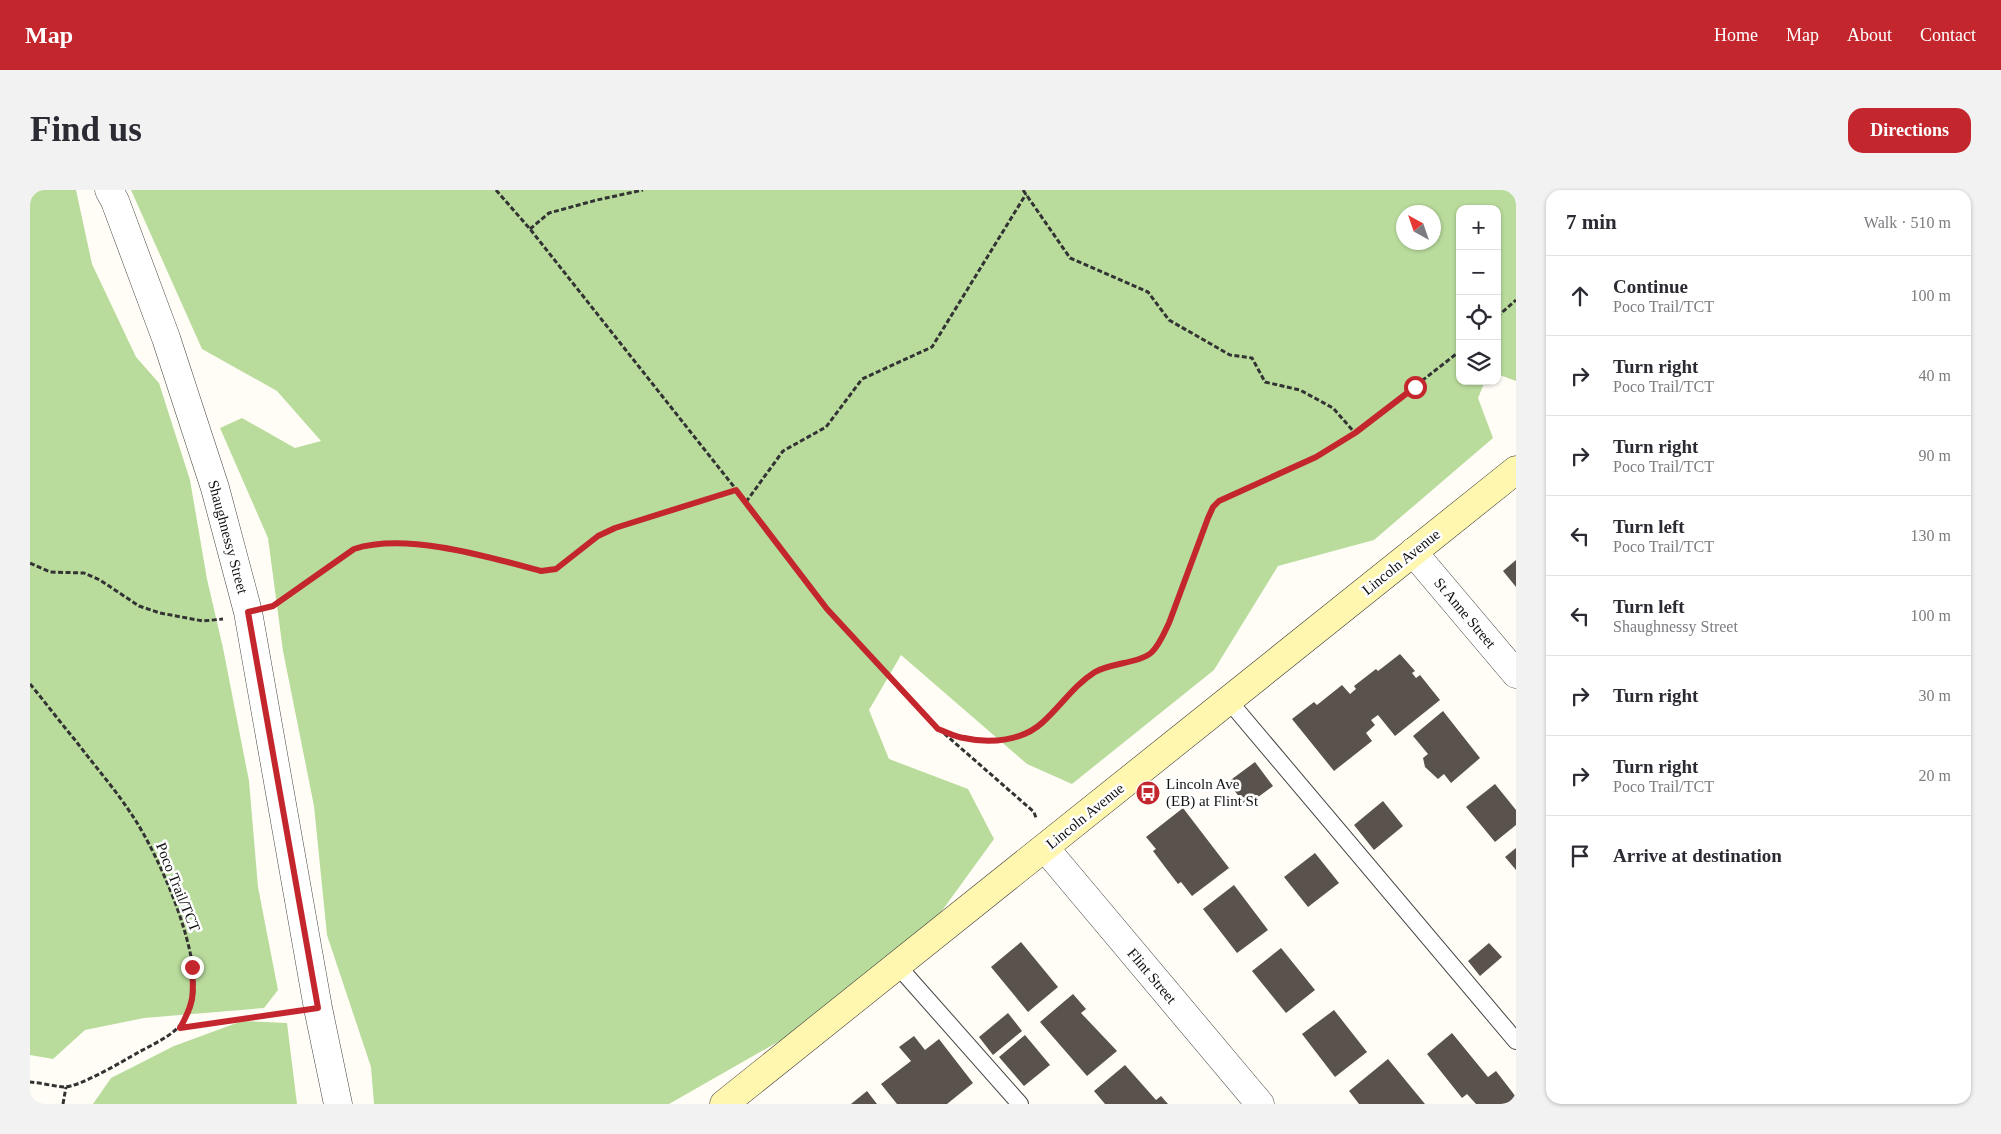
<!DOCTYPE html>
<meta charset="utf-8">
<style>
:root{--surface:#fff;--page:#f2f2f3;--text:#2b2b33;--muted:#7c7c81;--line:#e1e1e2;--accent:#c4262e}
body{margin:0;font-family:Georgia,serif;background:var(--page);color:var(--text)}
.controls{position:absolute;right:15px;top:15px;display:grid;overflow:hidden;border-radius:10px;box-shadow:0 1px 4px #0004}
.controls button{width:45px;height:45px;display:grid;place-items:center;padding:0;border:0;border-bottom:1px solid var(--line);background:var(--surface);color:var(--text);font:25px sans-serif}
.compass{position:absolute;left:1366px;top:15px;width:45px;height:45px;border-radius:50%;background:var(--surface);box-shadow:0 1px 4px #0004;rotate:320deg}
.stop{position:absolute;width:15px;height:15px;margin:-11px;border:4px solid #c4262e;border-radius:50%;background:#fff}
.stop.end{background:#c4262e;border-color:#fff;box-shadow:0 1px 5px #0008}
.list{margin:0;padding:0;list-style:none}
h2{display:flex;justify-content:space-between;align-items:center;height:65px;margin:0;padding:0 20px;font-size:21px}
h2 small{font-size:16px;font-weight:400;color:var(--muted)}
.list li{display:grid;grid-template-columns:32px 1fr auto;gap:15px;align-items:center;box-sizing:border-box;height:80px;padding:0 20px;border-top:1px solid var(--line)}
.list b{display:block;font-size:19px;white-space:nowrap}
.list p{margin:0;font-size:16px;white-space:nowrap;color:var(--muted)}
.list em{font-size:16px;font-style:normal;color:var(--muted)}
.icon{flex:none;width:28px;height:28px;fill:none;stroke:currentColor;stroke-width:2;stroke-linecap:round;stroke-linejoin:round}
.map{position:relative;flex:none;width:1486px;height:914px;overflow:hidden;border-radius:15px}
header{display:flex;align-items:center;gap:30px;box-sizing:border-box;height:70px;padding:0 25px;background:var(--accent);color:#fff}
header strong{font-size:24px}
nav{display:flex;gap:28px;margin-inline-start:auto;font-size:18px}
.intro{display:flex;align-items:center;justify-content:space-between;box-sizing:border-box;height:120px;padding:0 30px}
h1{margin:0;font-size:35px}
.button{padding:12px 22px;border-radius:15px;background:var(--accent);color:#fff;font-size:18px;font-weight:700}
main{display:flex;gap:30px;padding:0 30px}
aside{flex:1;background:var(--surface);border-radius:15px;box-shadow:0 1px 4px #0004}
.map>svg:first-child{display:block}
.forest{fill:#b9dc9c;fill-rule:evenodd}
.building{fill:#5a524d}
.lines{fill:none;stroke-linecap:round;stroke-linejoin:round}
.service-casing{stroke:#444;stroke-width:18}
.minor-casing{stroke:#444;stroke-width:29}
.tertiary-casing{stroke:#444;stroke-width:29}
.secondary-casing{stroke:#333;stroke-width:29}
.path{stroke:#333;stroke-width:3;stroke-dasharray:5 2.5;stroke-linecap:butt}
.service{stroke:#fff;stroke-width:16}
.minor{stroke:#fff;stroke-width:28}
.tertiary{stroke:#fff;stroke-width:28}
.secondary{stroke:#fff6b0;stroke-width:28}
.route{stroke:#c4262e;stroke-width:6}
.labels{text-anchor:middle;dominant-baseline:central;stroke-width:5;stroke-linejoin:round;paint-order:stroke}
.street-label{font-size:15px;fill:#111;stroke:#fff}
.poi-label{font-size:15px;fill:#111;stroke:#fff;text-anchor:start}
</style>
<header>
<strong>Map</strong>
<nav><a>Home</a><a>Map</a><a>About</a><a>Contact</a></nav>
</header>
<div class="intro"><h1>Find us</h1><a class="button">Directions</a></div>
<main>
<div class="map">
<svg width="1486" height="914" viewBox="0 0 1486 914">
<rect width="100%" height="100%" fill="#fffdf5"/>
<g class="forest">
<path d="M 0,0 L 46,0 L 62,74 L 106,167 L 129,193 L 160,290 L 177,389 L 193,458 L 219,591 L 228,697 L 248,800 L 234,818 L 114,828 L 55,840 L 23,869 L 0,865 Z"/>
<path d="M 101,0 L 1486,0 L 1486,191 L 1467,184 L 1467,19 L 1430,19 L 1430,191 L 1455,191 L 1448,208 L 1463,248 L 1344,350 L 1248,376 L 1184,480 L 1042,594 L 997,574 L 871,465 L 839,520 L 859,569 L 938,599 L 964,649 L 898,740 L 760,845 L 639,914 L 344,914 L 341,877 L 297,745 L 284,616 L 253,461 L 238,348 L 190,238 L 212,228 L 265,258 L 291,251 L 247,201 L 172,159 ZM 1374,22 L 1404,22 L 1404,52 L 1374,52 Z"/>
<path d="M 212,831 L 257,833 L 267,914 L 63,914 L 81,888 L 144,856 Z"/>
</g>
<g class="building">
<path d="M 1486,370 L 1486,397 L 1473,381 Z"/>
<path d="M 1370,464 L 1385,481 L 1382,483 L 1386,488 L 1390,485 L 1410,510 L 1365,546 L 1348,525 L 1341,530 L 1345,535 L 1336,543 L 1342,551 L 1304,581 L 1262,529 L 1284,512 L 1287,515 L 1312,495 L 1320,504 L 1326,499 L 1324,496 L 1346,479 L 1348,481 Z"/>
<path d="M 1413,521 L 1450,568 L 1421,593 L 1414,584 L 1408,589 L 1395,577 L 1393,568 L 1398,564 L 1383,546 Z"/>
<path d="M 1225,572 L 1243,596 L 1216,616 L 1198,592 Z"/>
<path d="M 1465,594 L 1486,620 L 1486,635 L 1465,652 L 1436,617 Z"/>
<path d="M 1353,611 L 1373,636 L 1344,660 L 1324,635 Z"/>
<path d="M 1153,618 L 1199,678 L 1162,706 L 1151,692 L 1148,694 L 1135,677 L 1123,661 L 1126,659 L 1116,647 Z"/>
<path d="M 1486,658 L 1486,680 L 1475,667 Z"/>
<path d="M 1285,663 L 1309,693 L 1278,717 L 1254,687 Z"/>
<path d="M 1204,695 L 1238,740 L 1207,763 L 1173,719 Z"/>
<path d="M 991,752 L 1028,797 L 998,822 L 961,777 Z"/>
<path d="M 1459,753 L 1472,767 L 1450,786 L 1438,771 Z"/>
<path d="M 1251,758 L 1285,800 L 1256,823 L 1222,781 Z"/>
<path d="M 1043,804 L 1056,819 L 1051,823 L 1087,861 L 1057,886 L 1010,832 Z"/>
<path d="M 1304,820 L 1337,862 L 1305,887 L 1272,844 Z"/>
<path d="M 978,823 L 992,841 L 963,865 L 949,847 Z"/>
<path d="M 1422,843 L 1458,887 L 1466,881 L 1486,907 L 1477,914 L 1446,914 L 1437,904 L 1432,908 L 1397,864 Z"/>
<path d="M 995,845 L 1020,875 L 994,896 L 969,867 Z"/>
<path d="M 884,846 L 895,860 L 909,849 L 943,893 L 917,914 L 867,914 L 851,894 L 881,871 L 869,857 Z"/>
<path d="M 1358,869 L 1381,897 L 1395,914 L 1329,914 L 1319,901 Z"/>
<path d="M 1095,875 L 1126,910 L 1131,906 L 1138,914 L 1075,914 L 1064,901 Z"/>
<path d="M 837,901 L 847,914 L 821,914 Z"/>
</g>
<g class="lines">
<defs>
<g id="service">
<path d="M 1199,511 L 1486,851"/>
<path d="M 867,775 L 990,914"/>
</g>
<g id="minor">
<path d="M 1383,362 L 1486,484"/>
<path d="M 1015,658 L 1230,914"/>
</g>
<path id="tertiary" d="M 79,0 L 85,11 L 136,148 L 185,298 L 218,422 L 288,818 L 308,914"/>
<path id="secondary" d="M 694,914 L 1486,280"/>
</defs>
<use href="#service" class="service-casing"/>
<use href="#minor" class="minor-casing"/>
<use href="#tertiary" class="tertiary-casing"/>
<use href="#secondary" class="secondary-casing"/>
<g class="path">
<path d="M 466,0 L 500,39 L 716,312 L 797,419 L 909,539 L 1004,622 L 1006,628"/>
<path d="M 993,0 L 1040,68 L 1118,102 L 1139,130 L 1200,165 L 1222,168 L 1235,192 L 1270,200 L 1303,218 L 1325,243"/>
<path d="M 500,39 L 519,23 L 567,10 L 613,0"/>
<path d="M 1467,127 L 1486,110"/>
<path d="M 716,312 L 753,261 L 796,237 L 832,189 L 902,157 L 996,4"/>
<path d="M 0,373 L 20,382 L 54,383 L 70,390 L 109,416 L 130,423 L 173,431 L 193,429"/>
<path d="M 245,415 L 325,359 C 376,342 459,367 511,381 L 526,379 L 567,346 L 585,338 L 706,300"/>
<path d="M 0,494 C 15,512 30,532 45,550 C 64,575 85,599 102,625 C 128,663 179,776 160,820 C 150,843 129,851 109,862 C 93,871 50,897 34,897 C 23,896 11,893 0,892"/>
<path d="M 911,540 C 944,552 985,558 1013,533 C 1031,516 1043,495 1065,482 C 1080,473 1111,473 1122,462 C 1130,454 1134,443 1139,433 L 1178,328 L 1183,317 L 1189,311 L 1286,267 L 1325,243 L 1430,161"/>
<path d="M 150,838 L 260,822"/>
<path d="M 33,914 L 36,897"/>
</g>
<use href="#service" class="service"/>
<use href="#minor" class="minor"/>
<use href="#tertiary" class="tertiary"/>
<use href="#secondary" class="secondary"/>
</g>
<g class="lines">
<path class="route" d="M 162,777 C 164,805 164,813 150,838 L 288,818 L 218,422 L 243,416 L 324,359 C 376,342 459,367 511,381 L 526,379 L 568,346 L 585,338 L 706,300 L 797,419 L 908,539 C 917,542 925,547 934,548 C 960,554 993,551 1013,532 C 1031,516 1044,495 1065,482 C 1080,473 1111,473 1122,462 C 1130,454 1134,443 1139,433 L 1178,328 L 1183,317 L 1189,311 L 1286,267 L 1325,243 L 1385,197"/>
</g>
<defs>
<symbol id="bus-disc" viewBox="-11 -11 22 22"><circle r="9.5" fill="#c4262e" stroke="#fff"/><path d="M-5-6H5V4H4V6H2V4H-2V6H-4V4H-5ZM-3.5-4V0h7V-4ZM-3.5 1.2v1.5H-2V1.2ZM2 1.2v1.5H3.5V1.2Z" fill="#fff"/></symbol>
</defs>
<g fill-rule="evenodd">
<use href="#bus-disc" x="1104" y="589" width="28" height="28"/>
</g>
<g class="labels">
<g class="street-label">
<text transform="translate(198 347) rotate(75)">Shaughnessy Street</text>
<text transform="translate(1371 372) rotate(-39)">Lincoln Avenue</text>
<text transform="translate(1435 423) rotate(50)">St Anne Street</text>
<text transform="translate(1055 626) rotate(-39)">Lincoln Avenue</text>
<text transform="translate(148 697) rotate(68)">Poco Trail/TCT</text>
<text transform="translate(1122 786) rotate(50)">Flint Street</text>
</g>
<g class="poi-label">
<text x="1136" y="594">Lincoln Ave<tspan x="1136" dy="17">(EB) at Flint St</tspan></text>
</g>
</g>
</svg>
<div class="controls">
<button>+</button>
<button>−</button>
<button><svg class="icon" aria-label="locate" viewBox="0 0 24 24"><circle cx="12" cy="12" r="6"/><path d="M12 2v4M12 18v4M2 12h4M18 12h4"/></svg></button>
<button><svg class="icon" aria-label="layers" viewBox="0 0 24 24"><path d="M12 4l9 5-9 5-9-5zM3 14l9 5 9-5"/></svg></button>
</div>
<svg class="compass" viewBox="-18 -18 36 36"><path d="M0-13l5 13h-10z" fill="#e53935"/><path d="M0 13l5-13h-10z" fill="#7c7c81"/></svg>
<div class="stop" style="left:1385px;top:197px"></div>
<div class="stop end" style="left:162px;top:777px"></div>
</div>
<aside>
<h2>7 min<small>Walk · 510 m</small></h2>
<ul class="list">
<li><svg class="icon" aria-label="ahead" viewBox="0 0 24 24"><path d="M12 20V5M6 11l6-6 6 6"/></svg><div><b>Continue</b><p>Poco Trail/TCT</p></div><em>100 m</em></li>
<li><svg class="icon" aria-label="right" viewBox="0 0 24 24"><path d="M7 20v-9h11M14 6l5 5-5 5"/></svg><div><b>Turn right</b><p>Poco Trail/TCT</p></div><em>40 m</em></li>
<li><svg class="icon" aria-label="right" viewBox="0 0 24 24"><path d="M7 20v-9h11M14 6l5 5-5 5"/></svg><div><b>Turn right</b><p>Poco Trail/TCT</p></div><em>90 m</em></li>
<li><svg class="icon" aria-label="left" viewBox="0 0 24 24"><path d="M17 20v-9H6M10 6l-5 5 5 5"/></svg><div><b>Turn left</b><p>Poco Trail/TCT</p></div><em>130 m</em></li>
<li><svg class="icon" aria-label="left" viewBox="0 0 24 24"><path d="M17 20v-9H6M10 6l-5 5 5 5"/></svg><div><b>Turn left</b><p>Shaughnessy Street</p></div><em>100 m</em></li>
<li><svg class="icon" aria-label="right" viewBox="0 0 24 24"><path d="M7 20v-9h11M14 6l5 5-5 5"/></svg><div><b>Turn right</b></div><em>30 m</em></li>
<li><svg class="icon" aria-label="right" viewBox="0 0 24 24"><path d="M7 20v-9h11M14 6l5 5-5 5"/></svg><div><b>Turn right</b><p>Poco Trail/TCT</p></div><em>20 m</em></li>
<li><svg class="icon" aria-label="arrive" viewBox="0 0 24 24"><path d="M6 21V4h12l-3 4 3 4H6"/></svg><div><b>Arrive at destination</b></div></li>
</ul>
</aside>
</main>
